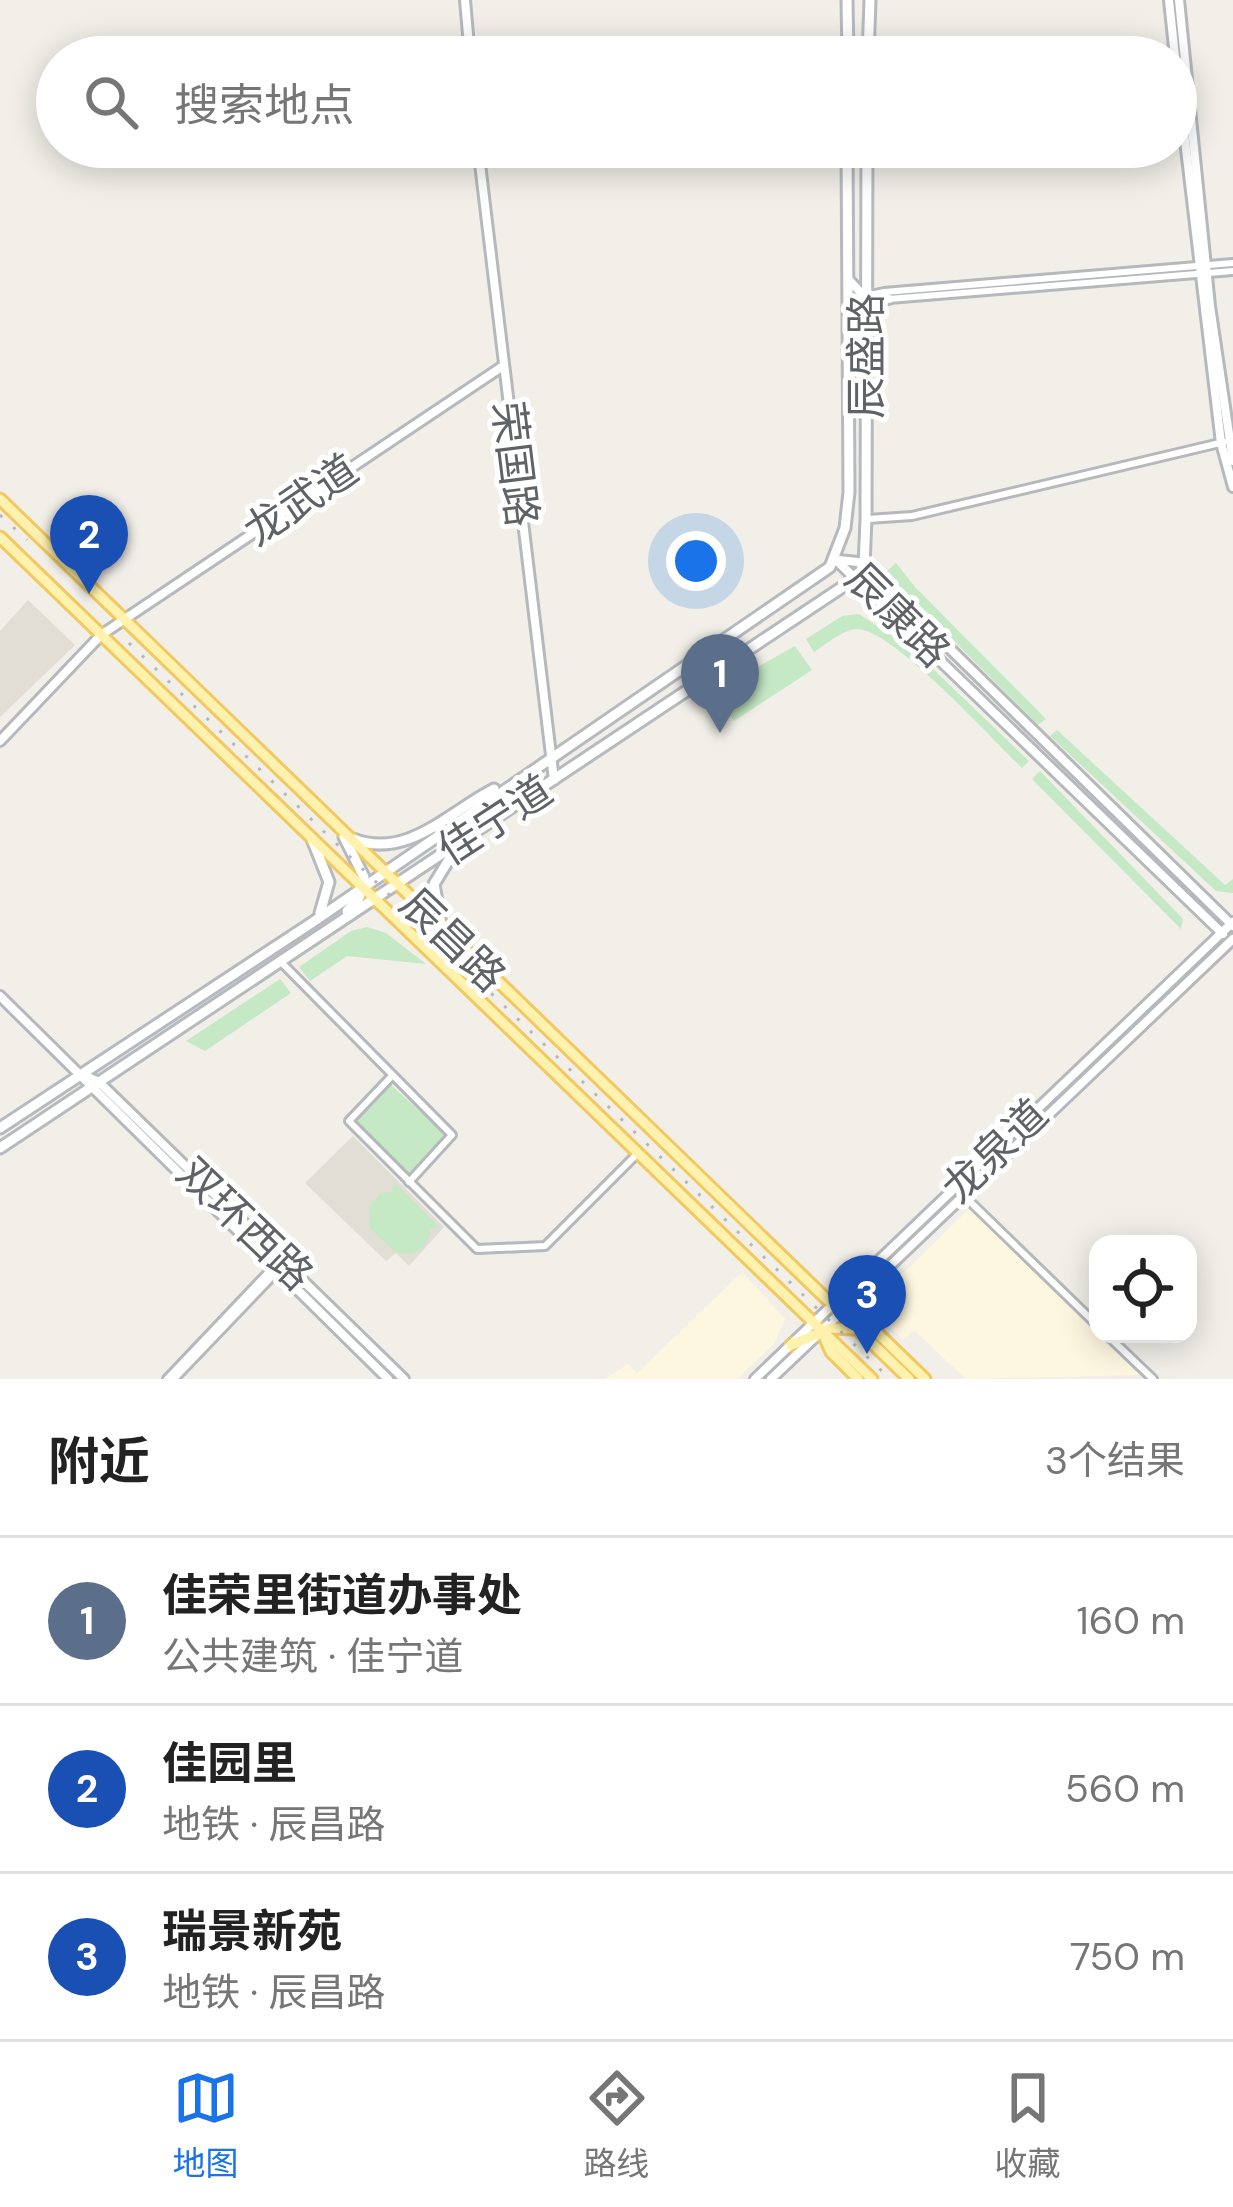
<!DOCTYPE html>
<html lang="zh">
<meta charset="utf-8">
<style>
:root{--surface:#fff;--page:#f2f2f2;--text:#222;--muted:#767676;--line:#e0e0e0;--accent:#1a73e8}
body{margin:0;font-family:"DM Sans","Noto Sans SC",sans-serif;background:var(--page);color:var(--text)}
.controls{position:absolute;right:36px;bottom:36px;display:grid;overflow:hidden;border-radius:24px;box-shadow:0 6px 30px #0003}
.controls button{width:108px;height:108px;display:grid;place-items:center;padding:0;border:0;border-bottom:3px solid var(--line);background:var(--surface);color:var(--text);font:60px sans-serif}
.you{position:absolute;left:696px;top:561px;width:42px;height:42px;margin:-30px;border:9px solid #fff;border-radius:50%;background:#1a73e8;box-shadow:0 0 0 18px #1a73e833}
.badge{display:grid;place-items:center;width:78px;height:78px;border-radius:50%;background:var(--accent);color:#fff;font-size:39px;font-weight:700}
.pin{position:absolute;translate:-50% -99px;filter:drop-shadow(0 3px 6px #0008)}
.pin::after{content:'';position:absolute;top:63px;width:42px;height:36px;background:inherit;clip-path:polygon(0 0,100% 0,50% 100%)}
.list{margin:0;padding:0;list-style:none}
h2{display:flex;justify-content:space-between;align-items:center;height:156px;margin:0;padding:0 48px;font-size:51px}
h2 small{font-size:39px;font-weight:400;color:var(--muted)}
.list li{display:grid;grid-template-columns:78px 1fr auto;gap:36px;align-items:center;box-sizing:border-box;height:168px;padding:0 48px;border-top:3px solid var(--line)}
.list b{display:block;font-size:45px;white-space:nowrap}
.list p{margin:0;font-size:39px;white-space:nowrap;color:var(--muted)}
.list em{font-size:39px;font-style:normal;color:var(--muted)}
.icon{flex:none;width:66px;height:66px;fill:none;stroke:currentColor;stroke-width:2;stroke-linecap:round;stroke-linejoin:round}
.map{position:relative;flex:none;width:1233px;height:1379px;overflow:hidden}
.search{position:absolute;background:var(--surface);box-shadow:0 6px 30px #0003;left:36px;right:36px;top:36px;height:132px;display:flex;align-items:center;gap:30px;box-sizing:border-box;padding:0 42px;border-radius:66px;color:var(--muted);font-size:45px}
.sheet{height:660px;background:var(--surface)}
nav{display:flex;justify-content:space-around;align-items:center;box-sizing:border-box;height:168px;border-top:3px solid var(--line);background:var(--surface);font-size:33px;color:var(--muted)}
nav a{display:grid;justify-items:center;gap:6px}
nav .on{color:var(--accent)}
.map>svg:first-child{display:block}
.commercial{fill:#fef7e0}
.education{fill:#e1ded6}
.green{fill:#c5e8c5}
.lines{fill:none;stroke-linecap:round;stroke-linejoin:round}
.minor-casing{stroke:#b5b8bc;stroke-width:12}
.tertiary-casing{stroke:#b5b8bc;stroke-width:14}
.secondary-casing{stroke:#b6babf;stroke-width:15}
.primary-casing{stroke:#f2c960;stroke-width:15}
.minor{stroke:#fff;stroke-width:6}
.tertiary{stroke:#fff;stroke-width:8}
.secondary{stroke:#fff;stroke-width:9}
.primary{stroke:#fff2af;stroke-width:9}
.rail{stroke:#b6b7b8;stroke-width:3;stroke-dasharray:3 15;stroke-linecap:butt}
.labels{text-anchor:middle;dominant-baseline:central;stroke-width:10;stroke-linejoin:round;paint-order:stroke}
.street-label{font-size:42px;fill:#5f6368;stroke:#fff}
</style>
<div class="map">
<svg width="1233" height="1379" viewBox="0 0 1233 1379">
<rect width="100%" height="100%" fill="#f1efe8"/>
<g class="commercial">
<path d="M 969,1209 L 1098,1334 L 1143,1375 L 966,1379 L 914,1330 L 904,1340 L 879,1318 L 886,1290 Z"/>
<path d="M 742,1272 L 785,1319 L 774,1344 L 737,1379 L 605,1379 L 628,1364 L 637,1373 Z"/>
</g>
<g class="education">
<path d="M 28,600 L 75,645 L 0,717 L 0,631 Z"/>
<path d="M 353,1136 L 444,1227 L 409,1266 L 396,1253 L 386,1261 L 305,1183 Z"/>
</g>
<g class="green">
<path d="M 896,563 L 915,587 L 1046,719 L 1038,725 L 899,586 L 887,571 Z"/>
<path d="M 859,614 L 912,649 L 1029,761 L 1022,768 C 992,739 889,625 855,629 C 842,631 826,644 814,652 L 806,639 L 842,616 Z"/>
<path d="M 795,646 L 812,670 L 734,721 L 721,702 L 715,706 L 708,695 Z"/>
<path d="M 1057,730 L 1225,885 L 1233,879 L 1233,893 L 1216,891 L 1050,736 Z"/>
<path d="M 1040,771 L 1183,919 L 1181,929 L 1032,779 Z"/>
<path d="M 367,927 L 386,933 L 426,964 L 347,956 L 310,981 L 299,967 L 351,931 Z"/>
<path d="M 280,979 L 291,993 L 205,1051 L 186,1041 Z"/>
<path d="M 391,1085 L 446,1135 L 409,1175 L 355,1122 Z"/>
<path d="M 395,1183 L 439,1227 L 431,1228 C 428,1248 414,1260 394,1251 L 370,1228 L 369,1207 L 380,1194 L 392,1191 Z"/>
</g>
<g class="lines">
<defs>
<g id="minor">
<path d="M 848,310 L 866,296 L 884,292 L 1233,263"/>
<path d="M 850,311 L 889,299 L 1233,271"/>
<path d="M 868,519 L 912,516 L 1224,442"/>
<path d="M 280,961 L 452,1135 L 409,1182"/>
<path d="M 390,1078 L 349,1121 L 477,1249 L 545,1246 L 638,1153"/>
<path d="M 956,1188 L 1098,1326"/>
<path d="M 1106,1334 L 1153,1379"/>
<path d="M 167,1379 L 281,1259"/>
<path d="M 174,1379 L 285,1263"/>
</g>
<g id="tertiary">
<path d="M 465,0 L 470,57"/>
<path d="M 1169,0 L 1175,57"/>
<path d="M 1179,0 L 1210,306 L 1233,461"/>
<path d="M 1176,65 L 1221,443 L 1233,487"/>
<path d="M 478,147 L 554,780"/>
<path d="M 849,280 L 862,294 L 889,299"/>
<path d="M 836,560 L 1223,934"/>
<path d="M 838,560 L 858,562 L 886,586 L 1233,926"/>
<path d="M 0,741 L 101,635 L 503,366"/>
<path d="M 0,996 L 388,1379"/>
<path d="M 84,1075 L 99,1082 L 404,1379"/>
<path d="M 755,1379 L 1233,922"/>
<path d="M 771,1379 L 1233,939"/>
</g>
<g id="secondary">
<path d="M 847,0 L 848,57"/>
<path d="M 868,57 L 870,0"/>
<path d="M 344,837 L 364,877 L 359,898 L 347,911"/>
<path d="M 312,839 L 329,882 L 320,913"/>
<path d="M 353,839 C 407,860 449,812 494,789"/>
<path d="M 441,925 L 434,884 L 456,848"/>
<path d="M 0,1128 L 313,922 L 830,567 L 845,528 L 849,492 L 847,147"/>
<path d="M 0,1148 L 856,578 L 864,566 L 866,519 L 867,147"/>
</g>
<g id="primary">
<path d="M 0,499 L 909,1379"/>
<path d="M 0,537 L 872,1379"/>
<path d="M 841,1312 L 866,1322 L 925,1379"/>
<path d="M 854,1320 L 859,1294"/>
<path d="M 824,1336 L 831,1352 L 858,1379"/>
<path d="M 791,1345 L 831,1328 L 854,1329"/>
</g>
</defs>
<use href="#minor" class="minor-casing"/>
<use href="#tertiary" class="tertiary-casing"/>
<use href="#secondary" class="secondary-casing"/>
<use href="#primary" class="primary-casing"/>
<use href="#minor" class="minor"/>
<use href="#tertiary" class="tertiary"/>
<use href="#secondary" class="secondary"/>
<use href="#primary" class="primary"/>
<g class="rail">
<path d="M 0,515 L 27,540"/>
<path d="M 129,643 L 890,1379"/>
</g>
</g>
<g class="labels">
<g class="street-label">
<text transform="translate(866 356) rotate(-90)">辰盛路</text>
<text transform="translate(515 464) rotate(83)">荣国路</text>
<text transform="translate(301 500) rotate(-34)">龙武道</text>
<text transform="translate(898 615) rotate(45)">辰康路</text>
<text transform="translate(495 820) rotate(-33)">佳宁道</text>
<text transform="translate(453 940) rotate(44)">辰昌路</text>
<text transform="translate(995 1151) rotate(-44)">龙泉道</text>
<text transform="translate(245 1224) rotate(44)">双环西路</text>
</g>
</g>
</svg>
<div class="controls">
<button><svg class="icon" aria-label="locate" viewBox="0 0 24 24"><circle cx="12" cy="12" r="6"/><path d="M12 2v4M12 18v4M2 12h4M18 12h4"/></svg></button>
</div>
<div class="you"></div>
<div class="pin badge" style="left:720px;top:733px;background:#5c6f8a">1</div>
<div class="pin badge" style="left:89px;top:594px;background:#1a4fb4">2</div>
<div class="pin badge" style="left:867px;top:1354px;background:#1a4fb4">3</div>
<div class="search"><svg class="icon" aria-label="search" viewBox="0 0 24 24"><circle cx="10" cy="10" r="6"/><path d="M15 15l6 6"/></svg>搜索地点</div>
</div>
<section class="sheet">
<h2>附近<small>3个结果</small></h2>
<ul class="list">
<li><span class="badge" style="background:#5c6f8a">1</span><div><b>佳荣里街道办事处</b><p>公共建筑 · 佳宁道</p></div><em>160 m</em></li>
<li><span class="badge" style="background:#1a4fb4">2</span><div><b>佳园里</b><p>地铁 · 辰昌路</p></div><em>560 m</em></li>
<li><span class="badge" style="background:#1a4fb4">3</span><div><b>瑞景新苑</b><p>地铁 · 辰昌路</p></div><em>750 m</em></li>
</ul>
</section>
<nav>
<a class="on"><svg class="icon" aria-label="map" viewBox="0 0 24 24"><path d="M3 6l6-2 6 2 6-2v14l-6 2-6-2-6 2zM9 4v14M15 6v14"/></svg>地图</a>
<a><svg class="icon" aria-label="directions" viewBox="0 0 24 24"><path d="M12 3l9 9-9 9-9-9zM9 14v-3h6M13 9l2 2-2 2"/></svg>路线</a>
<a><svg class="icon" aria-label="saved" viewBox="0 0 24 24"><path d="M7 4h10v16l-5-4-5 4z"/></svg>收藏</a>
</nav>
